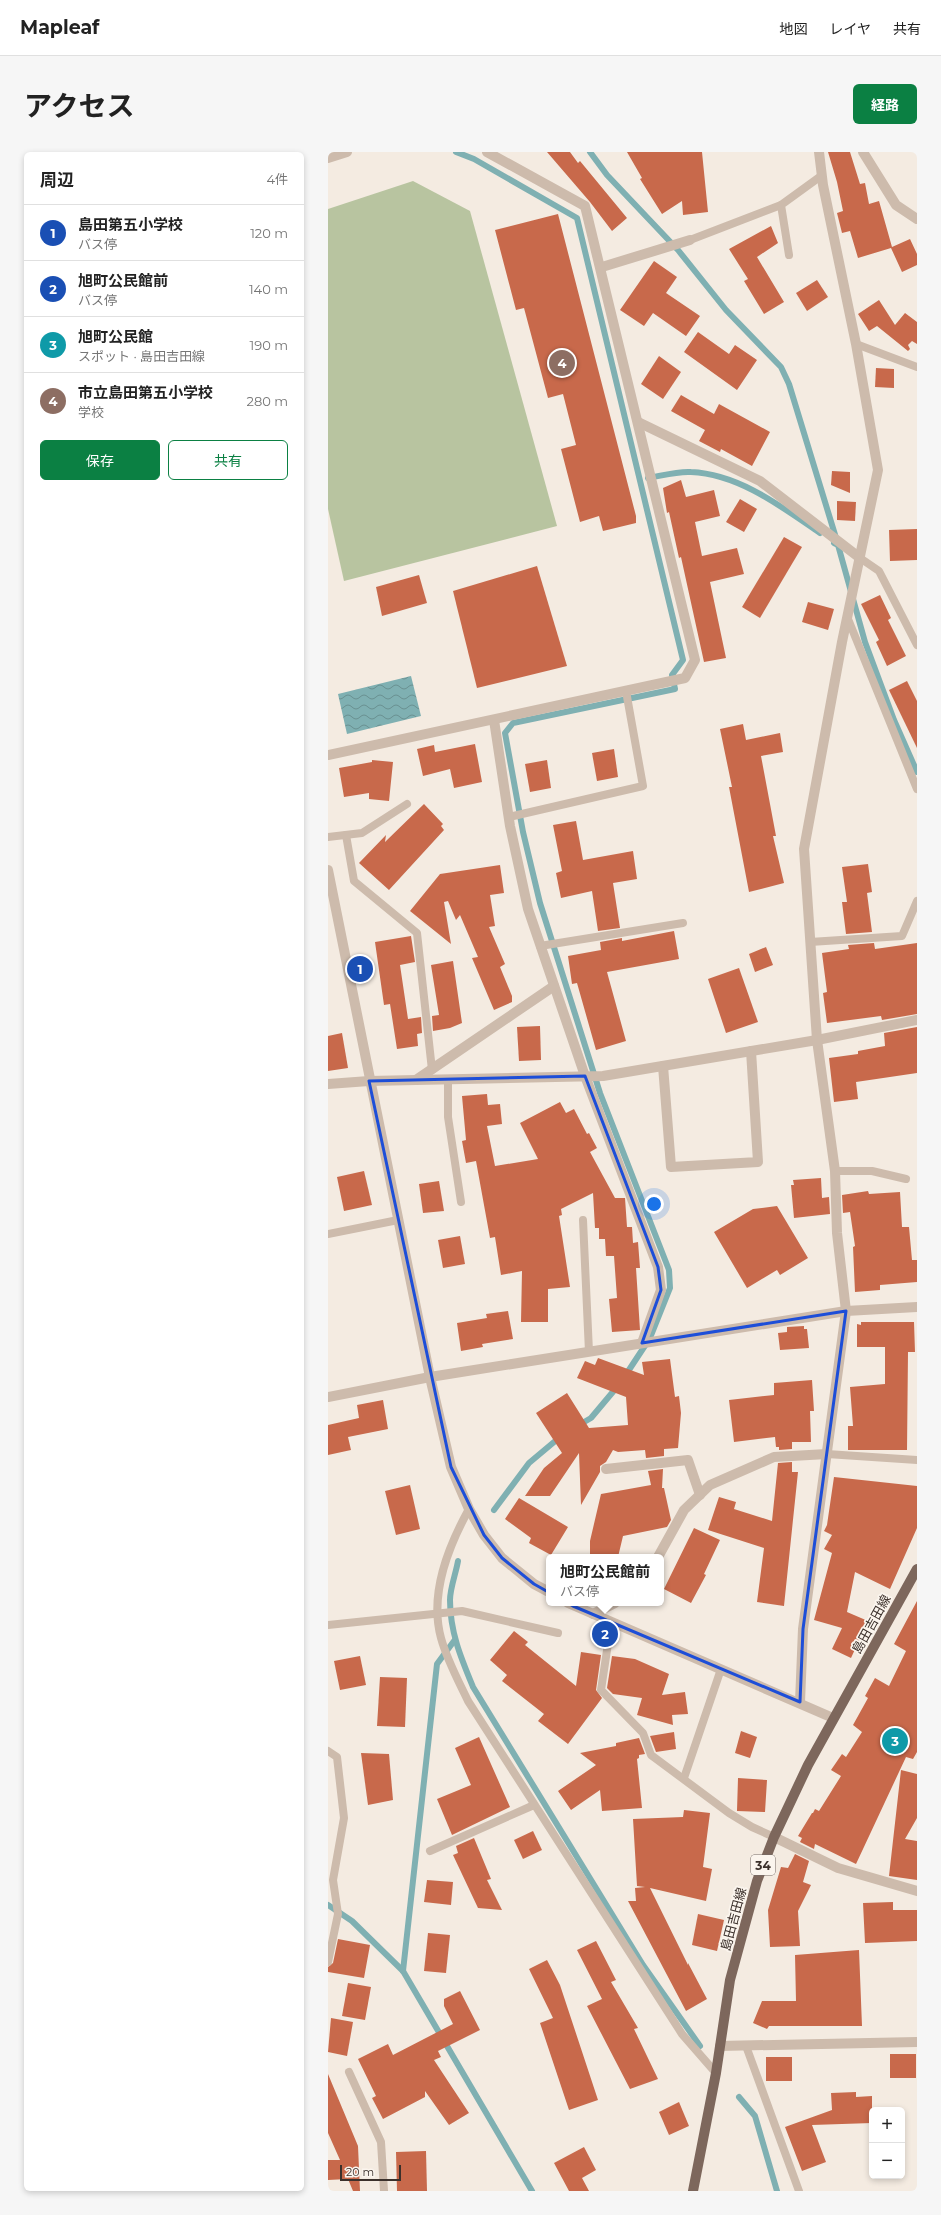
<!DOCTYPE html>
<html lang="ja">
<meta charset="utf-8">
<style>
:root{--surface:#fff;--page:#f6f6f6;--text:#222;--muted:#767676;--line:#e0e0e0;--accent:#0b8043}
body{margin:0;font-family:Montserrat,"Noto Sans JP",sans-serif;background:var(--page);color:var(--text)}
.controls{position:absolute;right:12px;bottom:12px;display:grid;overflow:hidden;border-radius:6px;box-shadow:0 2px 6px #0003}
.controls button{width:36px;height:36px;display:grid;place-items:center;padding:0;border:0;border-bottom:1px solid var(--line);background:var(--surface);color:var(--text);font:20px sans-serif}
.scale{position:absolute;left:12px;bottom:10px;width:61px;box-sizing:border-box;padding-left:4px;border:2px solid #3b302b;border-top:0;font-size:11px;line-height:14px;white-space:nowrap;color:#3b302b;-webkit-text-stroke:3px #fbf5ee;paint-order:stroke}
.you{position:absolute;left:326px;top:1052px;width:14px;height:14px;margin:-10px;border:3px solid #fff;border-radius:50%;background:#1a73e8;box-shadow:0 0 0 6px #1a73e833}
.badge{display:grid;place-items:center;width:26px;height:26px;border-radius:50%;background:var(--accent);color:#fff;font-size:13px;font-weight:700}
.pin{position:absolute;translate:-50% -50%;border:2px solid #fff;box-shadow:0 1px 4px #0006}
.popup{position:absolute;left:218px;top:1402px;width:118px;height:52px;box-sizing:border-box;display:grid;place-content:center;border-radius:6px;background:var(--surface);filter:drop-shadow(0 1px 3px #0005);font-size:13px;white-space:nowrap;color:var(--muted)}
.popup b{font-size:15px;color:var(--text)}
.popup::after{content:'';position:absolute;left:50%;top:100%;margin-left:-8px;border:8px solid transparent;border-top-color:var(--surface)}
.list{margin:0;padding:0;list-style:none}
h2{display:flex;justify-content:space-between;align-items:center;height:52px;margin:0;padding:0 16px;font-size:17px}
h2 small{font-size:13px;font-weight:400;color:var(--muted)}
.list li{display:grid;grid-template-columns:26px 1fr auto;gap:12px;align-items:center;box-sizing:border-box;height:56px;padding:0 16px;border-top:1px solid var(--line)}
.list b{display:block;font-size:15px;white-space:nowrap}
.list p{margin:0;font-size:13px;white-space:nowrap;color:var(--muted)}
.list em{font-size:13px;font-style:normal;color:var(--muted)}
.actions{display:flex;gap:8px;padding:12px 16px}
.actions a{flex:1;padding:9px 0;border:1px solid var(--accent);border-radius:6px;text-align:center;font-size:14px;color:var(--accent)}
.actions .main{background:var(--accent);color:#fff}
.map{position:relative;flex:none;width:589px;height:2039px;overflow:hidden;border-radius:6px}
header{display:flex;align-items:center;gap:24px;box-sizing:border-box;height:56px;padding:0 20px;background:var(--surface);border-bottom:1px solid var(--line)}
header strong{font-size:19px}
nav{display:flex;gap:22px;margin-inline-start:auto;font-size:14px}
.intro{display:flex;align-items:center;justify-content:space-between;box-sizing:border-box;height:96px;padding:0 24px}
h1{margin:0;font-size:28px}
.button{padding:10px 18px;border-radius:6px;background:var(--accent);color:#fff;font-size:14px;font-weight:700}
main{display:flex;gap:24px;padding:0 24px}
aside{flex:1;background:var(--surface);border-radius:6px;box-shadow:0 2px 6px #0003}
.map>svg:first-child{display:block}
.grass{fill:#b8c4a0}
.water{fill:url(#water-waves)}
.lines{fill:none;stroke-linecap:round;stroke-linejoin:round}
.stream{stroke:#7fb0b2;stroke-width:6}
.building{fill:#c8694b}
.service{stroke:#cdbbac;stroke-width:8}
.minor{stroke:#cdbbac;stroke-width:10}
.tertiary{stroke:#cdbbac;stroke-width:10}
.primary{stroke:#7d675c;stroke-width:10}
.marked{fill:none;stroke:#1d4ed8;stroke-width:3;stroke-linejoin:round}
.labels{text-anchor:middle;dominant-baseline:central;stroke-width:3.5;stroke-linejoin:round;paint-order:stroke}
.shield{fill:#fbf5ee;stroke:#756b66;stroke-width:1}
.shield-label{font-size:12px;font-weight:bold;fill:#3b302b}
.street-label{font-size:13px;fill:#3b302b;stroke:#fbf5ee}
</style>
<header>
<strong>Mapleaf</strong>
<nav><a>地図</a><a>レイヤ</a><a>共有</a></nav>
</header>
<div class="intro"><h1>アクセス</h1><a class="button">経路</a></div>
<main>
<aside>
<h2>周辺<small>4件</small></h2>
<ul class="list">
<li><span class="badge" style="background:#1a4fb4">1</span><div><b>島田第五小学校</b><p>バス停</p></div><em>120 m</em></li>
<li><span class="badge" style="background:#1a4fb4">2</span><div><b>旭町公民館前</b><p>バス停</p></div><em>140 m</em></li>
<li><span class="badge" style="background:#0f9aa8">3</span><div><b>旭町公民館</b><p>スポット · 島田吉田線</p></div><em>190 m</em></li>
<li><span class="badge" style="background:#8d6e63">4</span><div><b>市立島田第五小学校</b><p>学校</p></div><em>280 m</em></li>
</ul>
<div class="actions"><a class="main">保存</a><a>共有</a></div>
</aside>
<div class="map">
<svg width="589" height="2039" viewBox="0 0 589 2039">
<defs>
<pattern id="water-waves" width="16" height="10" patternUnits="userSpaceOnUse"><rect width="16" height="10" fill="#7fb0b2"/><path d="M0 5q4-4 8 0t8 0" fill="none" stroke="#699091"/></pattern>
</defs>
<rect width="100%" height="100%" fill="#f4ebe1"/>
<path class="grass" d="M 85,29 L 142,59 L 229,374 L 16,429 L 0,357 L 0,57 Z"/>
<path class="water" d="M 83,524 L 93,564 L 19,582 L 10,542 Z"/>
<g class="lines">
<g class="stream">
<path d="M 128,0 L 146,7 L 249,66 L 355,508 L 344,523 L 347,537 L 185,571 L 177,581 L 195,680 L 212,751 L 272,941 L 341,1118 L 342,1136 L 322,1186 L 297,1224"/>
<path d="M 262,0 L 279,23 L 350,98 L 398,158 L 453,215 L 461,232 L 508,386"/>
<path d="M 320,326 C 333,324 349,319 363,320 C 411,322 454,355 492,381"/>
<path d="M 506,391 L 510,393 L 537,490 L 566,568 L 589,620"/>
<path d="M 251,1273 L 263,1266 L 289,1235"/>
<path d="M 166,1358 L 201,1311 L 232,1285"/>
<path d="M 130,1409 C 128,1421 122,1436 122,1448 C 122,1480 133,1506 145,1535 L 315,1813 L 372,1894"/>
<path d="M 0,1753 L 24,1769 L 75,1819 L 204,2039"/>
<path d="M 75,1819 L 109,1512 L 126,1489"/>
<path d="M 411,1945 L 427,1964 L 449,2039"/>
</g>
</g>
<g class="building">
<path d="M 219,0 L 242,0 L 250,11 L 252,9 L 299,66 L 284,79 L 262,50 Z"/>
<path d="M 299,0 L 374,0 L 380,60 L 355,63 L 354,49 L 334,62 L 312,27 L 314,26 Z"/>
<path d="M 500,0 L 522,0 L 532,32 L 537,31 L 541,52 L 551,49 L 564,95 L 582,87 L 589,102 L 589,113 L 574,120 L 563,96 L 530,106 L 522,79 L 514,81 L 509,61 L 515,59 L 509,30 Z"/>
<path d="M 230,62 L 308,364 L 308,371 L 275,379 L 271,364 L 252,370 L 233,297 L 248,293 L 235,242 L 220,246 L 196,156 L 188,158 L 167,78 Z"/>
<path d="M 443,74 L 450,91 L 429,105 L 456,150 L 436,162 L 416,129 L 420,127 L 401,97 Z"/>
<path d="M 326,109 L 349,125 L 338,141 L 372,164 L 358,184 L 325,161 L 316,174 L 292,158 Z"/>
<path d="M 489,128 L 500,145 L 479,159 L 468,141 Z"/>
<path d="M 551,148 L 567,173 L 577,161 L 589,170 L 589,192 L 584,189 L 580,193 L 582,197 L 580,199 L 549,174 L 541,179 L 530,162 Z"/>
<path d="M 370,180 L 401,202 L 407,193 L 429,208 L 409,238 L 356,200 Z"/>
<path d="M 331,204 L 353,220 L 335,247 L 313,232 Z"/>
<path d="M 548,216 L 566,217 L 566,236 L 547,235 Z"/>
<path d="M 353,243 L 386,262 L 391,252 L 442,280 L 424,314 L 393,297 L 392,300 L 371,289 L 377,278 L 343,259 Z"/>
<path d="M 504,319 L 522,320 L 522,341 L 503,333 Z"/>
<path d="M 353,328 L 358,345 L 386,338 L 392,364 L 367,370 L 374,404 L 409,396 L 416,422 L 382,430 L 398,506 L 376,510 L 353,405 L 351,406 L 341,360 L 339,361 L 335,336 Z"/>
<path d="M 412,347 L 429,357 L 416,380 L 398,370 Z"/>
<path d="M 509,349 L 528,350 L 527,369 L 509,368 Z"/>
<path d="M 589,377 L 589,408 L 562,409 L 561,378 Z"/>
<path d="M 456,385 L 474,395 L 432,466 L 414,455 Z"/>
<path d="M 209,414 L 239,514 L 149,536 L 125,439 Z"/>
<path d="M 91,423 L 99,451 L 54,464 L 48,435 Z"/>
<path d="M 552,443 L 563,466 L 560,468 L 578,504 L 559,514 L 548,490 L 551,488 L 533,452 Z"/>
<path d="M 480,450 L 506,457 L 500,478 L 474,470 Z"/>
<path d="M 579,529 L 589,549 L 589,596 L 561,538 Z"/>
<path d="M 415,572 L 418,588 L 452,581 L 455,600 L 433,604 L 448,684 L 445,684 L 456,731 L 421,740 L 401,635 L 404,635 L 392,577 Z"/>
<path d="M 147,592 L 154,630 L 126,636 L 122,617 L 95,624 L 89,597 L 106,593 L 107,600 Z"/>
<path d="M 286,597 L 290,625 L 269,629 L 264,601 Z"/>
<path d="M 44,608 L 65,610 L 61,649 L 41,647 L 41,641 L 16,645 L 11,616 L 44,610 Z"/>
<path d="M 219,608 L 223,636 L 202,640 L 197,612 Z"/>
<path d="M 96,652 L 115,672 L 113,674 L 116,678 L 61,738 L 31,711 L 58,683 L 57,690 Z"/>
<path d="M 248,669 L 255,708 L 305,699 L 309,727 L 285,731 L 292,776 L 270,779 L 264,739 L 233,746 L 228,721 L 234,719 L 225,673 Z"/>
<path d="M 540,712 L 544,740 L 539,741 L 544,780 L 518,782 L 514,750 L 519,750 L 514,715 Z"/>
<path d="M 172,713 L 176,741 L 162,743 L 167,774 L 161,775 L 177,812 L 172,815 L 184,844 L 184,850 L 166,858 L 144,806 L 150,805 L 132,763 L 128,768 L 120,749 L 116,750 L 123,792 L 82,759 L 112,722 Z"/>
<path d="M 346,779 L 351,807 L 279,820 L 298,889 L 268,898 L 249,831 L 244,832 L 240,804 L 273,798 L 272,790 L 294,786 L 294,789 Z"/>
<path d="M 83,784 L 87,810 L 72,813 L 80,867 L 93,865 L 94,881 L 89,882 L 90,894 L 69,897 L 62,852 L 56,853 L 47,790 Z"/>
<path d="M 546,791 L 547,797 L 589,791 L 589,862 L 554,868 L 553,864 L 499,871 L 495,841 L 499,840 L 494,801 L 521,797 L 520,793 Z"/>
<path d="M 438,795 L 445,813 L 427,820 L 421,802 Z"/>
<path d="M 125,809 L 134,871 L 122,876 L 105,879 L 104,864 L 111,863 L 103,813 Z"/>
<path d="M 411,816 L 430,870 L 398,881 L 380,827 Z"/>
<path d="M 212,874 L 213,908 L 191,909 L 189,875 Z"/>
<path d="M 589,875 L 589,921 L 528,930 L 530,947 L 506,950 L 501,906 L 530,902 L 530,899 L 557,894 L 556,881 Z"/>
<path d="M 14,881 L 20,916 L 0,919 L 0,884 Z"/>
<path d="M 159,942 L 160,953 L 172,952 L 174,972 L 159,974 L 167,1014 L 210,1007 L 192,971 L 232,950 L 238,961 L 246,957 L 259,982 L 261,981 L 269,996 L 262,1000 L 287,1046 L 297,1046 L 299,1075 L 304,1075 L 305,1091 L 310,1090 L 312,1116 L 308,1116 L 312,1178 L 284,1180 L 281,1147 L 289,1146 L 286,1104 L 278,1104 L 277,1087 L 271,1087 L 271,1076 L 267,1076 L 265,1041 L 233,1057 L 234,1063 L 231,1064 L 242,1135 L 220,1137 L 220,1170 L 193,1170 L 194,1119 L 173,1123 L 167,1085 L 162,1086 L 148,1009 L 138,1011 L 134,989 L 138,988 L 134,944 Z"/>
<path d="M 36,1019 L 44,1053 L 16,1059 L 9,1025 Z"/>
<path d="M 493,1026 L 494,1046 L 501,1045 L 502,1062 L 466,1066 L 463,1033 L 466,1033 L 465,1028 Z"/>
<path d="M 111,1029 L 116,1059 L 95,1061 L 91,1032 Z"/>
<path d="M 540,1039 L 541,1042 L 572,1040 L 574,1075 L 581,1075 L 584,1108 L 589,1108 L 589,1130 L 552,1133 L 552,1138 L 527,1140 L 525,1095 L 527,1094 L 522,1060 L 515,1061 L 514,1043 Z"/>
<path d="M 449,1054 L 480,1106 L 452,1123 L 449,1118 L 419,1136 L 386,1080 L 425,1057 Z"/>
<path d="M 132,1084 L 137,1112 L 115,1116 L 110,1088 Z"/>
<path d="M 180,1159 L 185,1187 L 154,1192 L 155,1195 L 133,1199 L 129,1171 L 159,1166 L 158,1162 Z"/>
<path d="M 533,1170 L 586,1170 L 587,1200 L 580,1200 L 579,1298 L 520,1298 L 520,1274 L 525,1274 L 522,1235 L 557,1232 L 557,1195 L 529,1195 L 529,1172 L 533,1173 Z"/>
<path d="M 476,1174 L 476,1177 L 479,1177 L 481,1196 L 452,1198 L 450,1181 L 459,1180 L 459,1175 Z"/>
<path d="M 270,1206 L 316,1223 L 314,1210 L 342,1207 L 347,1245 L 351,1244 L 353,1261 L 350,1296 L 336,1297 L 336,1304 L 318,1306 L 317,1298 L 290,1300 L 285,1298 L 278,1310 L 272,1314 L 272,1320 L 253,1353 L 251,1301 L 222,1344 L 197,1344 L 216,1316 L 234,1301 L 208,1261 L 239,1241 L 261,1276 L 300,1273 L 298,1245 L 249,1226 L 257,1209 L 267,1213 Z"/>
<path d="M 484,1228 L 486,1259 L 482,1259 L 483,1290 L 464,1290 L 464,1297 L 451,1298 L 451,1295 L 448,1295 L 447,1285 L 406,1290 L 401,1248 L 446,1243 L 446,1231 Z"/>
<path d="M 55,1248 L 60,1277 L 20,1285 L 23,1298 L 0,1303 L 0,1273 L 31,1266 L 29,1253 Z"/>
<path d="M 464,1310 L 464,1320 L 470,1320 L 456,1454 L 429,1450 L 436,1396 L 380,1378 L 391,1345 L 408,1350 L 406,1357 L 444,1369 L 450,1311 Z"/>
<path d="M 335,1317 L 334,1336 L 336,1336 L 343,1368 L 339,1375 L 295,1384 L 290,1405 L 262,1405 L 262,1389 L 273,1342 L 323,1333 L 320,1319 Z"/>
<path d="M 506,1325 L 589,1334 L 589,1376 L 562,1437 L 527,1420 L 519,1460 L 540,1469 L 523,1506 L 504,1497 L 514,1476 L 486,1468 L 504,1401 L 496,1397 L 504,1383 L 496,1379 L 499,1373 Z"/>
<path d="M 82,1333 L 92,1377 L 68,1383 L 57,1339 Z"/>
<path d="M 191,1346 L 240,1375 L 223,1403 L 201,1391 L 203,1386 L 177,1367 Z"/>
<path d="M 366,1376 L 392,1388 L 376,1422 L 378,1423 L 363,1451 L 336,1437 Z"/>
<path d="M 589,1449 L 589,1600 L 585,1607 L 578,1605 L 528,1712 L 487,1692 L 486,1697 L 472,1690 L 474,1686 L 470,1684 L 484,1661 L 485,1661 L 487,1657 L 491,1659 L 513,1624 L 503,1618 L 514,1602 L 518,1605 L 534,1580 L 525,1573 L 540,1546 L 537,1544 L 547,1526 L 561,1534 L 578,1499 L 566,1492 Z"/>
<path d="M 186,1479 L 200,1490 L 197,1493 L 248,1534 L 253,1500 L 273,1503 L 268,1538 L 274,1546 L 240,1592 L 210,1569 L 216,1562 L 174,1529 L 179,1523 L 162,1508 Z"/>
<path d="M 32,1504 L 38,1533 L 12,1538 L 6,1509 Z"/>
<path d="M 284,1504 L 307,1507 L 341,1522 L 334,1543 L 357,1540 L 360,1562 L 344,1563 L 345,1573 L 309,1563 L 314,1546 L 285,1542 L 279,1536 Z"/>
<path d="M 52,1525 L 79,1526 L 77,1575 L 49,1574 Z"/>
<path d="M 413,1579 L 429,1585 L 422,1606 L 407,1601 Z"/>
<path d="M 346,1580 L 348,1597 L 328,1600 L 322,1584 Z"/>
<path d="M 151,1585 L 182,1655 L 124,1683 L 109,1647 L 143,1633 L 127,1596 Z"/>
<path d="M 311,1586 L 317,1602 L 311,1603 L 311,1606 L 309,1607 L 314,1656 L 274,1659 L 272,1638 L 243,1658 L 230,1639 L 268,1613 L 252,1601 L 288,1594 L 288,1591 Z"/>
<path d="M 33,1601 L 61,1602 L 65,1648 L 40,1653 Z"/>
<path d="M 573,1618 L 589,1622 L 589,1666 L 577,1687 L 589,1689 L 589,1728 L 561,1724 Z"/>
<path d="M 410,1626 L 439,1628 L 437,1660 L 409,1659 Z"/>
<path d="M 356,1658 L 382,1661 L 375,1715 L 384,1717 L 378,1749 L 322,1736 L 360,1813 L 360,1811 L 379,1847 L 358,1859 L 300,1749 L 308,1749 L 307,1736 L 317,1735 L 309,1734 L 305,1667 L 355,1665 Z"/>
<path d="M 205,1679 L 214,1698 L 195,1707 L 186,1688 Z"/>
<path d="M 146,1686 L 163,1727 L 159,1728 L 174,1758 L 150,1756 L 125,1703 L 130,1701 L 128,1694 Z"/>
<path d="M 467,1702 L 481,1709 L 475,1730 L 483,1733 L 470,1759 L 472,1794 L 442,1795 L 440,1758 L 453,1715 L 460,1716 Z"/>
<path d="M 99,1728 L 125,1730 L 123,1753 L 96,1750 Z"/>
<path d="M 565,1750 L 565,1758 L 589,1758 L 589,1789 L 537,1791 L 535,1751 Z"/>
<path d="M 370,1762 L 396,1768 L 389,1799 L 364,1793 Z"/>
<path d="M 100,1781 L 122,1783 L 118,1821 L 96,1819 Z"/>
<path d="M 10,1787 L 42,1793 L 36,1826 L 0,1820 L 0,1815 L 5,1811 Z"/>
<path d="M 268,1789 L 288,1828 L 283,1830 L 310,1876 L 306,1877 L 330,1927 L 302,1937 L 259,1854 L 274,1847 L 249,1798 Z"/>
<path d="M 531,1798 L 534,1874 L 441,1874 L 439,1877 L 425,1871 L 434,1849 L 468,1849 L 467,1803 Z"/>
<path d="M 219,1808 L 232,1833 L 270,1948 L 241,1958 L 212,1871 L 225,1866 L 201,1817 Z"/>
<path d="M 20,1831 L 43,1835 L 37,1868 L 14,1864 Z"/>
<path d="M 132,1839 L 152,1878 L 110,1899 L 113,1905 L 106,1908 L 141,1961 L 121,1973 L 97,1939 L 97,1945 L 55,1967 L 44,1946 L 48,1944 L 30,1907 L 60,1892 L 65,1903 L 125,1872 L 116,1854 L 116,1847 Z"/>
<path d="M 3,1866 L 25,1870 L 19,1904 L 0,1900 Z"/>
<rect x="562" y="1902" width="26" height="24"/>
<rect x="438" y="1905" width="26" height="24"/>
<path d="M 0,1922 L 30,1994 L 32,2039 L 25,2039 L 20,2027 L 0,2028 L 0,2008 L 12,2008 L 0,1981 Z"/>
<path d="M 528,1940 L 528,1945 L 544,1944 L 544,1971 L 484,1973 L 498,2010 L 474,2019 L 457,1975 L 504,1958 L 503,1941 Z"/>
<path d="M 351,1950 L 361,1974 L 341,1983 L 331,1960 Z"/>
<path d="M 256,1995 L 268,2018 L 254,2026 L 261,2039 L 241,2039 L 226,2011 Z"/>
<path d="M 98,1999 L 99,2039 L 69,2039 L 68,2000 Z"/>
</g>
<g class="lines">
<g class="service">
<path d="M 362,88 L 453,53"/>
<path d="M 461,103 L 453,53 L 493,24"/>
<path d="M 528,192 L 589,215"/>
<path d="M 532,406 L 551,419 L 589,493"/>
<path d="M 520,467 L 589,637"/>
<path d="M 181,665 L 315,634 L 298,539"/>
<path d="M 18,683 L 26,729 L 89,781 L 104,918"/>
<path d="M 0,685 L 34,681 L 79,652"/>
<path d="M 482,790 L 574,784 L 589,749"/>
<path d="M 212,794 L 355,771"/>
<path d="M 120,927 L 120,965 L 133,1050"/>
<path d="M 507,1019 L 544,1019 L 578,1027"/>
<path d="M 255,1068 L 261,1200"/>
<path d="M 0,1082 L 70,1068"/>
<path d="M 499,1302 L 589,1308"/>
<path d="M 141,1357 C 120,1395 101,1442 113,1486 C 119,1508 130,1528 140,1549 L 354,1882 L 388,1921"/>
<path d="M 286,1472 L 281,1485 L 273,1538 L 315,1581 L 323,1603 L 401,1661 L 424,1675 L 446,1685"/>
<path d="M 0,1473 L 134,1459 L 230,1481"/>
<path d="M 0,1599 L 9,1605 L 16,1666 L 5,1728 L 10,1762 L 0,1810"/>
<path d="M 356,1626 L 393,1517"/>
<path d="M 102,1699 L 206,1653"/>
<path d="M 418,1894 L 471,2039"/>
<path d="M 21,1920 L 53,1990 L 56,2039"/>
</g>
<g class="minor">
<path d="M 535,0 L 568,53 L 589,67"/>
<path d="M 0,6 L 19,0"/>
<path d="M 274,115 L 362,88"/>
<path d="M 310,270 L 432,329 L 532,406"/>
<path d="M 166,568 L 182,674 L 200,757 L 257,924 L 330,1115 L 333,1138 L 314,1191"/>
<path d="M 0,603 L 357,526 L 367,508 L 257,54 L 159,0"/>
<path d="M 335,914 L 343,1015 L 430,1010 L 423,899"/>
<path d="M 88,928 L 226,834"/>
<path d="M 0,932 L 41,929 L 275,924 L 489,888 L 589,868"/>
<path d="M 0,1245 L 102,1225 L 518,1159 L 589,1155"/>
<path d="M 278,1317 L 360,1308 L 372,1343"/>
<path d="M 330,1405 L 356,1358 L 382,1333 L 446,1305 L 499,1302"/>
<path d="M 265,1462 L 287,1451"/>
<path d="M 472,1550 L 475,1477 L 518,1159 L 509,1081 L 507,1019 L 489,888 L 476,697 L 514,490 L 550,318 L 528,192 L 495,33 L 491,0"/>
<path d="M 446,1685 L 510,1716 L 589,1739"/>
<path d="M 392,1894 L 589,1890"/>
</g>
<g class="tertiary">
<path d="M 0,718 L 102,1225 L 123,1315 L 141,1357 L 156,1383 L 174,1406 L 206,1432 L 221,1440"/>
<path d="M 240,1451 L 505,1566"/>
</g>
<path class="primary" d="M 365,2039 L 388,1921 L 402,1828 L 429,1729 L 446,1685 L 480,1613 L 589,1417"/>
</g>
<path class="marked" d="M 257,924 L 330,1115 L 333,1138 L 314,1191 L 518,1159 L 475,1477 L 472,1550 L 245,1454 L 206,1432 L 174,1406 L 156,1383 L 123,1315 L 41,929 Z"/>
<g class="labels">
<rect class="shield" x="423" y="1703" width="24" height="20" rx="3"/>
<g class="shield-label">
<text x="435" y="1713">34</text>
</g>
<g class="street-label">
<text transform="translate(543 1472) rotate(-61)">島田吉田線</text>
<text transform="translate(405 1767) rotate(-75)">島田吉田線</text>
</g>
</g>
</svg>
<div class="controls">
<button>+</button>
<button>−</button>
</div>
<div class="scale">20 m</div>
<div class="you"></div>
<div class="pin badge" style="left:32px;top:817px;background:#1a4fb4">1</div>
<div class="pin badge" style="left:277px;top:1482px;background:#1a4fb4">2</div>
<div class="popup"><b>旭町公民館前</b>バス停</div>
<div class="pin badge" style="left:567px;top:1589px;background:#0f9aa8">3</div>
<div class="pin badge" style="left:234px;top:211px;background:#8d6e63">4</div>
</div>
</main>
